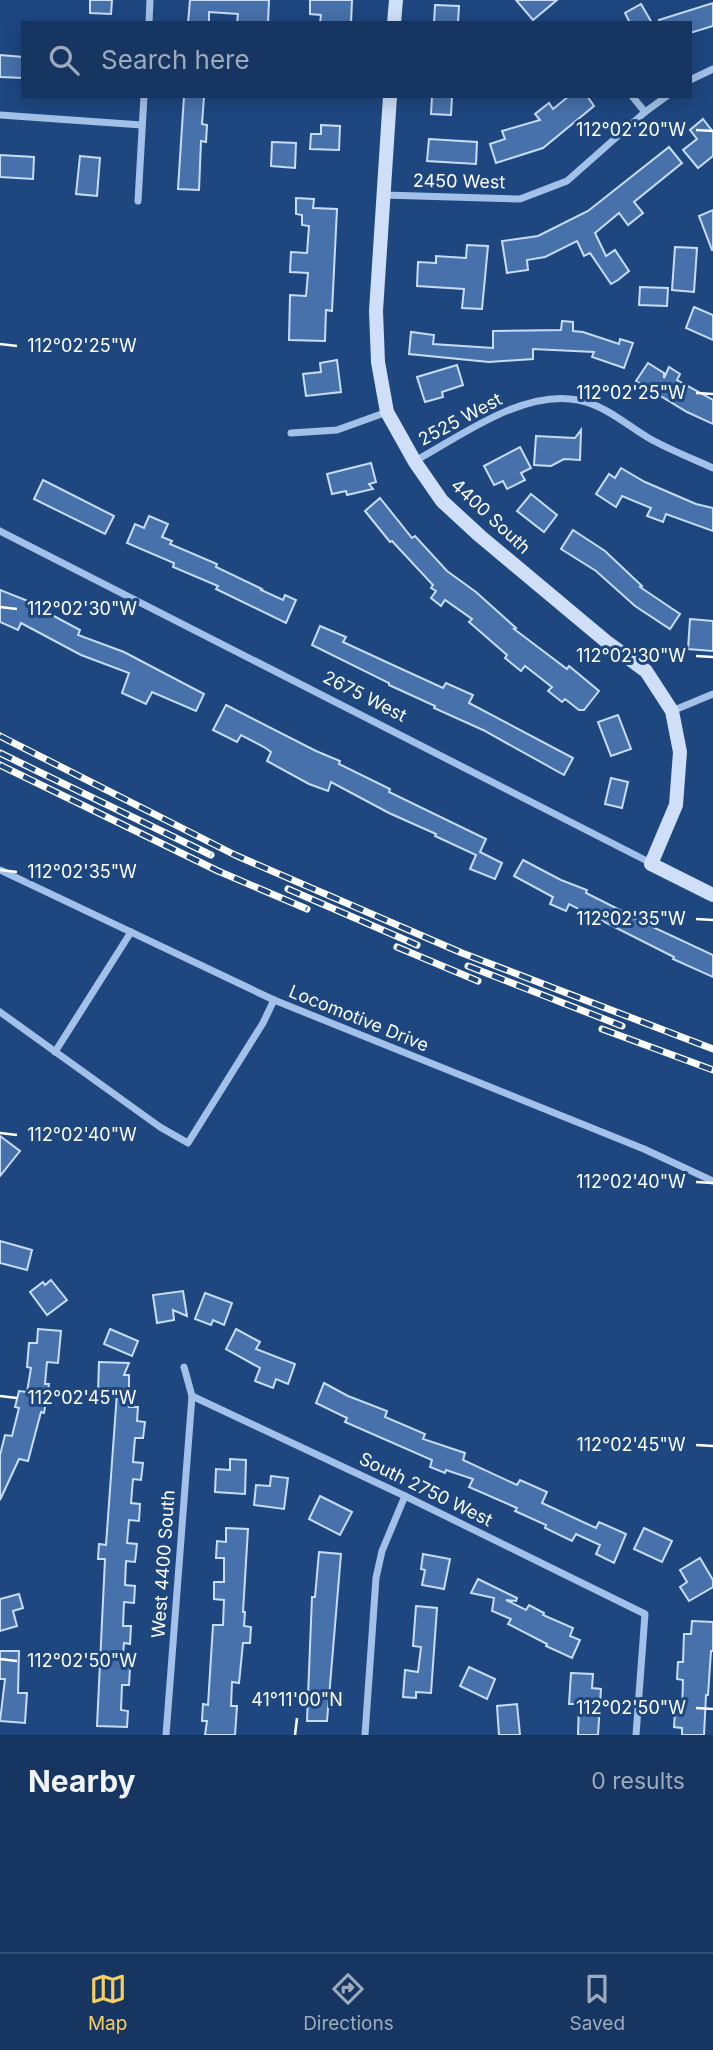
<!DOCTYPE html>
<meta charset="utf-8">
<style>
:root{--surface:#163560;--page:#234069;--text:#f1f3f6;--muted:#9eabbd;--line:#355075;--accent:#f7ce62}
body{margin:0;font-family:Inter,sans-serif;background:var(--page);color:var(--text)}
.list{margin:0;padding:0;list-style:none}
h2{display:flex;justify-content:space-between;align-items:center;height:91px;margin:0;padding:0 28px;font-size:30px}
h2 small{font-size:23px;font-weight:400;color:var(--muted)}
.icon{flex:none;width:38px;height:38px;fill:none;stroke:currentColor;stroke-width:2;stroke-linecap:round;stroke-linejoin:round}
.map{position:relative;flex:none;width:713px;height:1735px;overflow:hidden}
.search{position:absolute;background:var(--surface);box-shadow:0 4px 18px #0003;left:21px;right:21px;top:21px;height:77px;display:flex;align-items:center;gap:18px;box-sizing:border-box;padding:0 24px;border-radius:0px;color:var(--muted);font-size:26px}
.sheet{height:217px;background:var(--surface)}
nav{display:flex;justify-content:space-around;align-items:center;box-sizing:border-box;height:98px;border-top:2px solid var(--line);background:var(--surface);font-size:19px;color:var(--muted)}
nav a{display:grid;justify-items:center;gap:4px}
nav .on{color:var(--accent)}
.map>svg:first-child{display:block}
.building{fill:#4771aa;stroke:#c7dcf6;stroke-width:2}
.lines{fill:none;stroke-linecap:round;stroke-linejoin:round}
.street{stroke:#a3c1e8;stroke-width:7}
.secondary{stroke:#cedff7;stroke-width:14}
.rail-casing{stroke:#fff;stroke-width:7}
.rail{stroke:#1e4780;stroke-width:4.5;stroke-dasharray:13;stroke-linecap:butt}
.ticks{fill:none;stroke:#fff;stroke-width:2.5}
.labels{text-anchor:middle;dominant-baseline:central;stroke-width:6;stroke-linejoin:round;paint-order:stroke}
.street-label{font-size:18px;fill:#fff;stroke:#1e4780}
.ticks-label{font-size:18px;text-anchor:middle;fill:#fff;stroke:#1e4780;stroke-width:6;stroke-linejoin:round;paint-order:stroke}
</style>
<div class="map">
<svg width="713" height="1735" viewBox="0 0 713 1735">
<rect width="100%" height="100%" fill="#1e4780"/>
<g class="building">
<path d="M 90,0 L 112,0 L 111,14 L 90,13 Z"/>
<path d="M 190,0 L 269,0 L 268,23 L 237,23 L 238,14 L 209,12 L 209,23 L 188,23 Z"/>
<path d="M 310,0 L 352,0 L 351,23 L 320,23 L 321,15 L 310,14 Z"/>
<path d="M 516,0 L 557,0 L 533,20 Z"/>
<path d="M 713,3 L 713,26 L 690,33 L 690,23 L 660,23 L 659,20 Z"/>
<path d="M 641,4 L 652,23 L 630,23 L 625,13 Z"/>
<path d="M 435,5 L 459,6 L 458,23 L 434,23 Z"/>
<path d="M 0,55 L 23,57 L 23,78 L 0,77 Z"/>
<path d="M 184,96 L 204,97 L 202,124 L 207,125 L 206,142 L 201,141 L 199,190 L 178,189 Z"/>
<path d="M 432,96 L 452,96 L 451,115 L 431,114 Z"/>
<path d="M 569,96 L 587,96 L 594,106 L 543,148 L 496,163 L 490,144 L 505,139 L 502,131 L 540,120 L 535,114 L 549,103 L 553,109 Z"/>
<path d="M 703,119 L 713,132 L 713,156 L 698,168 L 683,150 L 697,139 L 690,130 Z"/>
<path d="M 321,125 L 340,126 L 339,150 L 310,149 L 311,134 L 321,134 Z"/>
<path d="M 429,139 L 477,142 L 476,164 L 427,161 Z"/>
<path d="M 272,142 L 296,143 L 295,168 L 271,166 Z"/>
<path d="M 669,147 L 682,163 L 634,202 L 643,213 L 628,225 L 619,213 L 595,233 L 606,256 L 615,250 L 629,271 L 618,280 L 611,284 L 590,253 L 584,256 L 577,241 L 545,257 L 527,260 L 528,270 L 507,273 L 502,241 L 538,236 L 588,211 Z"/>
<path d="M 0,155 L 34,157 L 33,179 L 0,177 Z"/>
<path d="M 80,156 L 100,158 L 97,196 L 76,194 Z"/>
<path d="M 296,198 L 314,199 L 313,208 L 337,209 L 332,311 L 326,310 L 325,341 L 289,340 L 290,295 L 306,296 L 308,273 L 290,272 L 291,252 L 307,253 L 309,226 L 302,225 L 302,215 L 296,214 Z"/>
<path d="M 713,210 L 713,250 L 712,250 L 699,216 Z"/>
<path d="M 467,245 L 488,246 L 482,309 L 462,308 L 464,289 L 417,286 L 418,262 L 436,263 L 436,256 L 466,258 Z"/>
<path d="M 675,247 L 697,248 L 694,292 L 672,290 Z"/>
<path d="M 640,287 L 668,288 L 667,306 L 639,305 Z"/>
<path d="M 694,307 L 713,315 L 713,340 L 686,328 Z"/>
<path d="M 562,321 L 573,322 L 573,331 L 583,332 L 619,344 L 620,339 L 633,343 L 624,368 L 592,357 L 594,352 L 533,349 L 533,359 L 489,362 L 409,354 L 411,332 L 434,335 L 433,344 L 493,348 L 493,331 L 561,330 Z"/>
<path d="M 337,360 L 341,392 L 306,396 L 303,374 L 321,372 L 320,363 Z"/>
<path d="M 648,363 L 664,373 L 664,378 L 669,367 L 680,374 L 677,380 L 713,400 L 713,424 L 687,412 L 636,381 Z"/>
<path d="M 457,365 L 463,385 L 442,392 L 443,397 L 425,402 L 417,377 Z"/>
<path d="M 581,430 L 580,460 L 564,459 L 551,466 L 534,465 L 536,436 L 575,438 Z"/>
<path d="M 520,447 L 531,468 L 521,473 L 525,480 L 507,489 L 503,481 L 494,485 L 484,466 Z"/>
<path d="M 371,463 L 376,482 L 369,484 L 373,489 L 347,495 L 346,491 L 332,494 L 327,474 Z"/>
<path d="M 621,468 L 645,482 L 696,504 L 713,508 L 713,531 L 666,514 L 663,522 L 647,516 L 651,508 L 622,496 L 616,507 L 596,494 L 609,474 L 615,478 Z"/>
<path d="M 43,480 L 114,516 L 105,534 L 34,499 Z"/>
<path d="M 531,494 L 557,515 L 544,532 L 517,511 Z"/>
<path d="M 380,498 L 412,538 L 415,536 L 447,571 L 476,592 L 516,628 L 514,629 L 567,669 L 569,666 L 599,691 L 584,710 L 579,710 L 565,699 L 562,702 L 548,691 L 552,687 L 525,666 L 521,671 L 505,658 L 507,655 L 469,622 L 472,619 L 445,600 L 441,606 L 431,598 L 436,591 L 431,588 L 433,585 L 392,541 L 390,542 L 365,511 Z"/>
<path d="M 149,516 L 168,524 L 162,537 L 172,541 L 170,544 L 217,564 L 216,567 L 262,589 L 261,590 L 283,600 L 285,595 L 296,600 L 286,623 L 216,589 L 218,586 L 173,567 L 174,563 L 127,543 L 135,524 L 144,528 Z"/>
<path d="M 573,530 L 605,551 L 642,586 L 640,587 L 680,614 L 670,629 L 635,606 L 596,571 L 561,549 Z"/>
<path d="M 0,590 L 38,605 L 37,607 L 80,630 L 78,635 L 124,652 L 204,694 L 196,711 L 152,692 L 146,704 L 122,693 L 129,673 L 81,655 L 21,623 L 18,630 L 0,622 Z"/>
<path d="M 690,619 L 713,621 L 713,651 L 688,649 Z"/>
<path d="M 320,626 L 346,637 L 343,642 L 395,666 L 443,688 L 446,683 L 473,695 L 469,703 L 573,758 L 564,775 L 483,730 L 434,708 L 435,706 L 389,685 L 389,683 L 312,645 Z"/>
<path d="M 226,705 L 316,751 L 340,761 L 339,764 L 390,789 L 389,792 L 486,839 L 480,852 L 502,863 L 495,879 L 470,869 L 476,855 L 435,836 L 436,834 L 389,813 L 331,782 L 328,791 L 309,784 L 267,761 L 271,752 L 264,747 L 241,735 L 237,742 L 213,730 Z"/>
<path d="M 618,715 L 631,749 L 611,756 L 598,722 Z"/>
<path d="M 611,778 L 628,782 L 622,808 L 605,804 Z"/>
<path d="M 523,860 L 561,880 L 587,890 L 586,893 L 626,913 L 625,914 L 713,955 L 713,977 L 673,959 L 674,957 L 569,904 L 566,911 L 550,904 L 553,897 L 514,876 Z"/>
<path d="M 0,1136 L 20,1151 L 0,1176 Z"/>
<path d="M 0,1241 L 32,1250 L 27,1270 L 0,1263 Z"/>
<path d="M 51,1280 L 67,1300 L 47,1315 L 30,1292 L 43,1282 L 45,1285 Z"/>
<path d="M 183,1291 L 187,1316 L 173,1310 L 174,1320 L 157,1323 L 153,1295 Z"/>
<path d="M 205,1293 L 232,1303 L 224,1325 L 213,1320 L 211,1325 L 195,1319 Z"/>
<path d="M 38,1329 L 61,1331 L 58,1363 L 47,1362 L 45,1384 L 49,1384 L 44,1413 L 41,1412 L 28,1461 L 19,1459 L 0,1500 L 0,1455 L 5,1435 L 12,1436 L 19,1408 L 15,1407 L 19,1391 L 27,1392 L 31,1368 L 27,1367 L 29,1343 L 37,1343 Z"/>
<path d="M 110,1329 L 138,1341 L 132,1356 L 104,1344 Z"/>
<path d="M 236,1329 L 260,1342 L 256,1349 L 295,1364 L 288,1384 L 276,1379 L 273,1388 L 255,1381 L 260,1368 L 226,1349 Z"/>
<path d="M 99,1362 L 129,1363 L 124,1375 L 129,1375 L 129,1407 L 138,1407 L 137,1421 L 145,1422 L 143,1438 L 135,1438 L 133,1462 L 143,1463 L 141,1480 L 133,1479 L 131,1503 L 140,1504 L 139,1521 L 129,1520 L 127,1543 L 137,1544 L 135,1562 L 126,1561 L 125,1585 L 135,1586 L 134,1603 L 124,1602 L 123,1626 L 131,1626 L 130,1644 L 124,1643 L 122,1667 L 130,1668 L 129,1685 L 122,1685 L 121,1710 L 128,1711 L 127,1727 L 97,1726 L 105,1559 L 98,1559 L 99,1544 L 106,1545 L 117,1393 L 98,1393 Z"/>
<path d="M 324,1383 L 348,1396 L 387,1411 L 385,1417 L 425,1434 L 423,1439 L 465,1453 L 463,1460 L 517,1485 L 520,1480 L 547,1492 L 542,1503 L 596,1528 L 599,1522 L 626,1534 L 614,1563 L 596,1554 L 600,1545 L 576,1534 L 572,1541 L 545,1528 L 546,1525 L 515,1511 L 517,1508 L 469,1487 L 473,1479 L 446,1470 L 445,1473 L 430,1467 L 432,1460 L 345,1422 L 347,1418 L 316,1403 Z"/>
<path d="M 230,1459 L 246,1460 L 245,1494 L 215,1492 L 216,1469 L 230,1470 Z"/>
<path d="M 271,1476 L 288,1478 L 284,1509 L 254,1505 L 256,1485 L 270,1486 Z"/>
<path d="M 320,1496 L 352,1512 L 340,1535 L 309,1519 Z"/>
<path d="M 226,1528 L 248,1529 L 243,1612 L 245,1612 L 244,1626 L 251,1627 L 250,1643 L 243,1643 L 239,1683 L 232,1682 L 231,1706 L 237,1706 L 235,1735 L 205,1735 L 207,1721 L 202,1721 L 203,1704 L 208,1705 L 213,1625 L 223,1625 L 224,1600 L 214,1599 L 214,1582 L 224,1582 L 224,1558 L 216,1558 L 217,1541 L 226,1542 Z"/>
<path d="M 644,1528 L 672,1541 L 662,1562 L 634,1549 Z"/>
<path d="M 319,1552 L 341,1554 L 327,1721 L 307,1721 L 312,1597 L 315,1597 Z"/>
<path d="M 423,1554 L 450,1559 L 444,1589 L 422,1585 L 425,1570 L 421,1569 Z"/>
<path d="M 700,1558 L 713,1580 L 713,1587 L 689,1601 L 680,1587 L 687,1582 L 680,1570 Z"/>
<path d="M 478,1579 L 517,1598 L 516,1601 L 506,1600 L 526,1610 L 529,1605 L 544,1613 L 543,1615 L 573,1628 L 570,1636 L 580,1640 L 572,1658 L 546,1646 L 547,1644 L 508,1624 L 511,1619 L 492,1611 L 494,1598 L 471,1593 Z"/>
<path d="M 19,1594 L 23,1608 L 13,1611 L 17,1626 L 0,1631 L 0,1599 Z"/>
<path d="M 416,1606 L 437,1608 L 431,1693 L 416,1692 L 416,1698 L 403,1697 L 405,1670 L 418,1672 L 421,1647 L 413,1646 Z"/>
<path d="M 692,1621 L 713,1622 L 713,1651 L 711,1651 L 708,1695 L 706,1695 L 704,1735 L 682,1735 L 682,1728 L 674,1727 L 675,1711 L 682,1711 L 683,1680 L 677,1679 L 678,1662 L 683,1662 L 684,1634 L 691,1634 Z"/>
<path d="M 0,1651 L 19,1651 L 18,1693 L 27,1693 L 25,1723 L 0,1721 L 5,1679 L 0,1679 Z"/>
<path d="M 469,1667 L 495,1679 L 487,1699 L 460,1686 Z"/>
<path d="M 571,1673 L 593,1674 L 592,1688 L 601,1689 L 598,1735 L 578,1735 L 579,1704 L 569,1704 Z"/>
<path d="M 517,1704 L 520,1735 L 499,1735 L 497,1706 Z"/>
</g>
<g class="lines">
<g class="street">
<path d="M 149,23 L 150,0"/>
<path d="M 690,80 L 713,69"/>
<path d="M 632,96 L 645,112"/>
<path d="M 0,115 L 142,125"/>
<path d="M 384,195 L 520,199 L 567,181 L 645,112 L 667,96"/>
<path d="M 138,201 L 144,96"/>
<path d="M 291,433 L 337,430 L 387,412"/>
<path d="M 415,461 C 461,436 523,389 578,400 C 606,405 630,428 654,441 C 673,451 693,459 713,468"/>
<path d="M 0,531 L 651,863"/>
<path d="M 672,711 L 713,694"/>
<path d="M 0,870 L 274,1000 L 644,1149 L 713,1181"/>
<path d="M 0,1012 L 160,1127 L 188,1143 L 263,1023 L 274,1000"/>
<path d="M 55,1052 L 131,932"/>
<path d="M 192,1396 L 405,1496 L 645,1614 L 636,1735"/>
<path d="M 166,1735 L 192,1396 L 184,1367"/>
<path d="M 365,1735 L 376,1578 L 382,1551 L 405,1496"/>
</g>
<g class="secondary">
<path d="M 394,23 L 396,0"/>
<path d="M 390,96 L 376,311 L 378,362 L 387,412 L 415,462 L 442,501 L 480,536 L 608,643 L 646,671 L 672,711 L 680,752 L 676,805 L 651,864 L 713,895"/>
</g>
<defs>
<g id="rail">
<path d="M 0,736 L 235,855 L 462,953 L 713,1049"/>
<path d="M 0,753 L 211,855"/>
<path d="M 0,765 L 218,871 L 307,909"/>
<path d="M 288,889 L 417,945"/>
<path d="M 397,947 L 478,981"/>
<path d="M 468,966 L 622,1026"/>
<path d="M 602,1029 L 713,1070"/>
</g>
</defs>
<use href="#rail" class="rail-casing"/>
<use href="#rail" class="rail"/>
</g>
<path class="ticks" d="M 696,130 L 713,131M 0,344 L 17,346M 696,393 L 713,394M 0,607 L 17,609M 696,656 L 713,657M 0,870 L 17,872M 696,919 L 713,920M 0,1133 L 17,1135M 696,1182 L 713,1183M 0,1396 L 17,1398M 696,1445 L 713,1446M 0,1659 L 17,1661M 696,1708 L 713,1709M 295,1735 L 297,1718"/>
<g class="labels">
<g class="street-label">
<text transform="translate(459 181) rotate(1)">2450 West</text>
<text transform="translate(460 419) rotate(-28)">2525 West</text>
<text transform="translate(491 516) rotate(43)">4400 South</text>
<text transform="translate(365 696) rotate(27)">2675 West</text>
<text transform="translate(359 1018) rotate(22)">Locomotive Drive</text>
<text transform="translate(426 1489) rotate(26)">South 2750 West</text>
<text transform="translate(163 1564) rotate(-86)">West 4400 South</text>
</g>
</g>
<g class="ticks-label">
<text x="631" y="136">112°02'20"W</text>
<text x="82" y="352">112°02'25"W</text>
<text x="631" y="399">112°02'25"W</text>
<text x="82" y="615">112°02'30"W</text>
<text x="631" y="662">112°02'30"W</text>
<text x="82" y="878">112°02'35"W</text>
<text x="631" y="925">112°02'35"W</text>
<text x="82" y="1141">112°02'40"W</text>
<text x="631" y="1188">112°02'40"W</text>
<text x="82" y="1404">112°02'45"W</text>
<text x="631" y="1451">112°02'45"W</text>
<text x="82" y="1667">112°02'50"W</text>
<text x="297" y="1706">41°11'00"N</text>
<text x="631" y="1714">112°02'50"W</text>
</g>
</svg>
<div class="search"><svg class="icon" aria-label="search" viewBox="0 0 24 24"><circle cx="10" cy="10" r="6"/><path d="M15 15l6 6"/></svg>Search here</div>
</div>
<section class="sheet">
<h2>Nearby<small>0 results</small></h2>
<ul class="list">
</ul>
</section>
<nav>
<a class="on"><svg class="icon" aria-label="map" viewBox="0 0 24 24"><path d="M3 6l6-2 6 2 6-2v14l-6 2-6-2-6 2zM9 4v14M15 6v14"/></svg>Map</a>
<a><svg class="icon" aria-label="directions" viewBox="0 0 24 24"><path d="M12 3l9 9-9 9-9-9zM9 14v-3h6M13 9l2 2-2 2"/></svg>Directions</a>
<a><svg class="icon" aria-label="saved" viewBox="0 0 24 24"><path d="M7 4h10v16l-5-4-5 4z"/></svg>Saved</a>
</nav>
